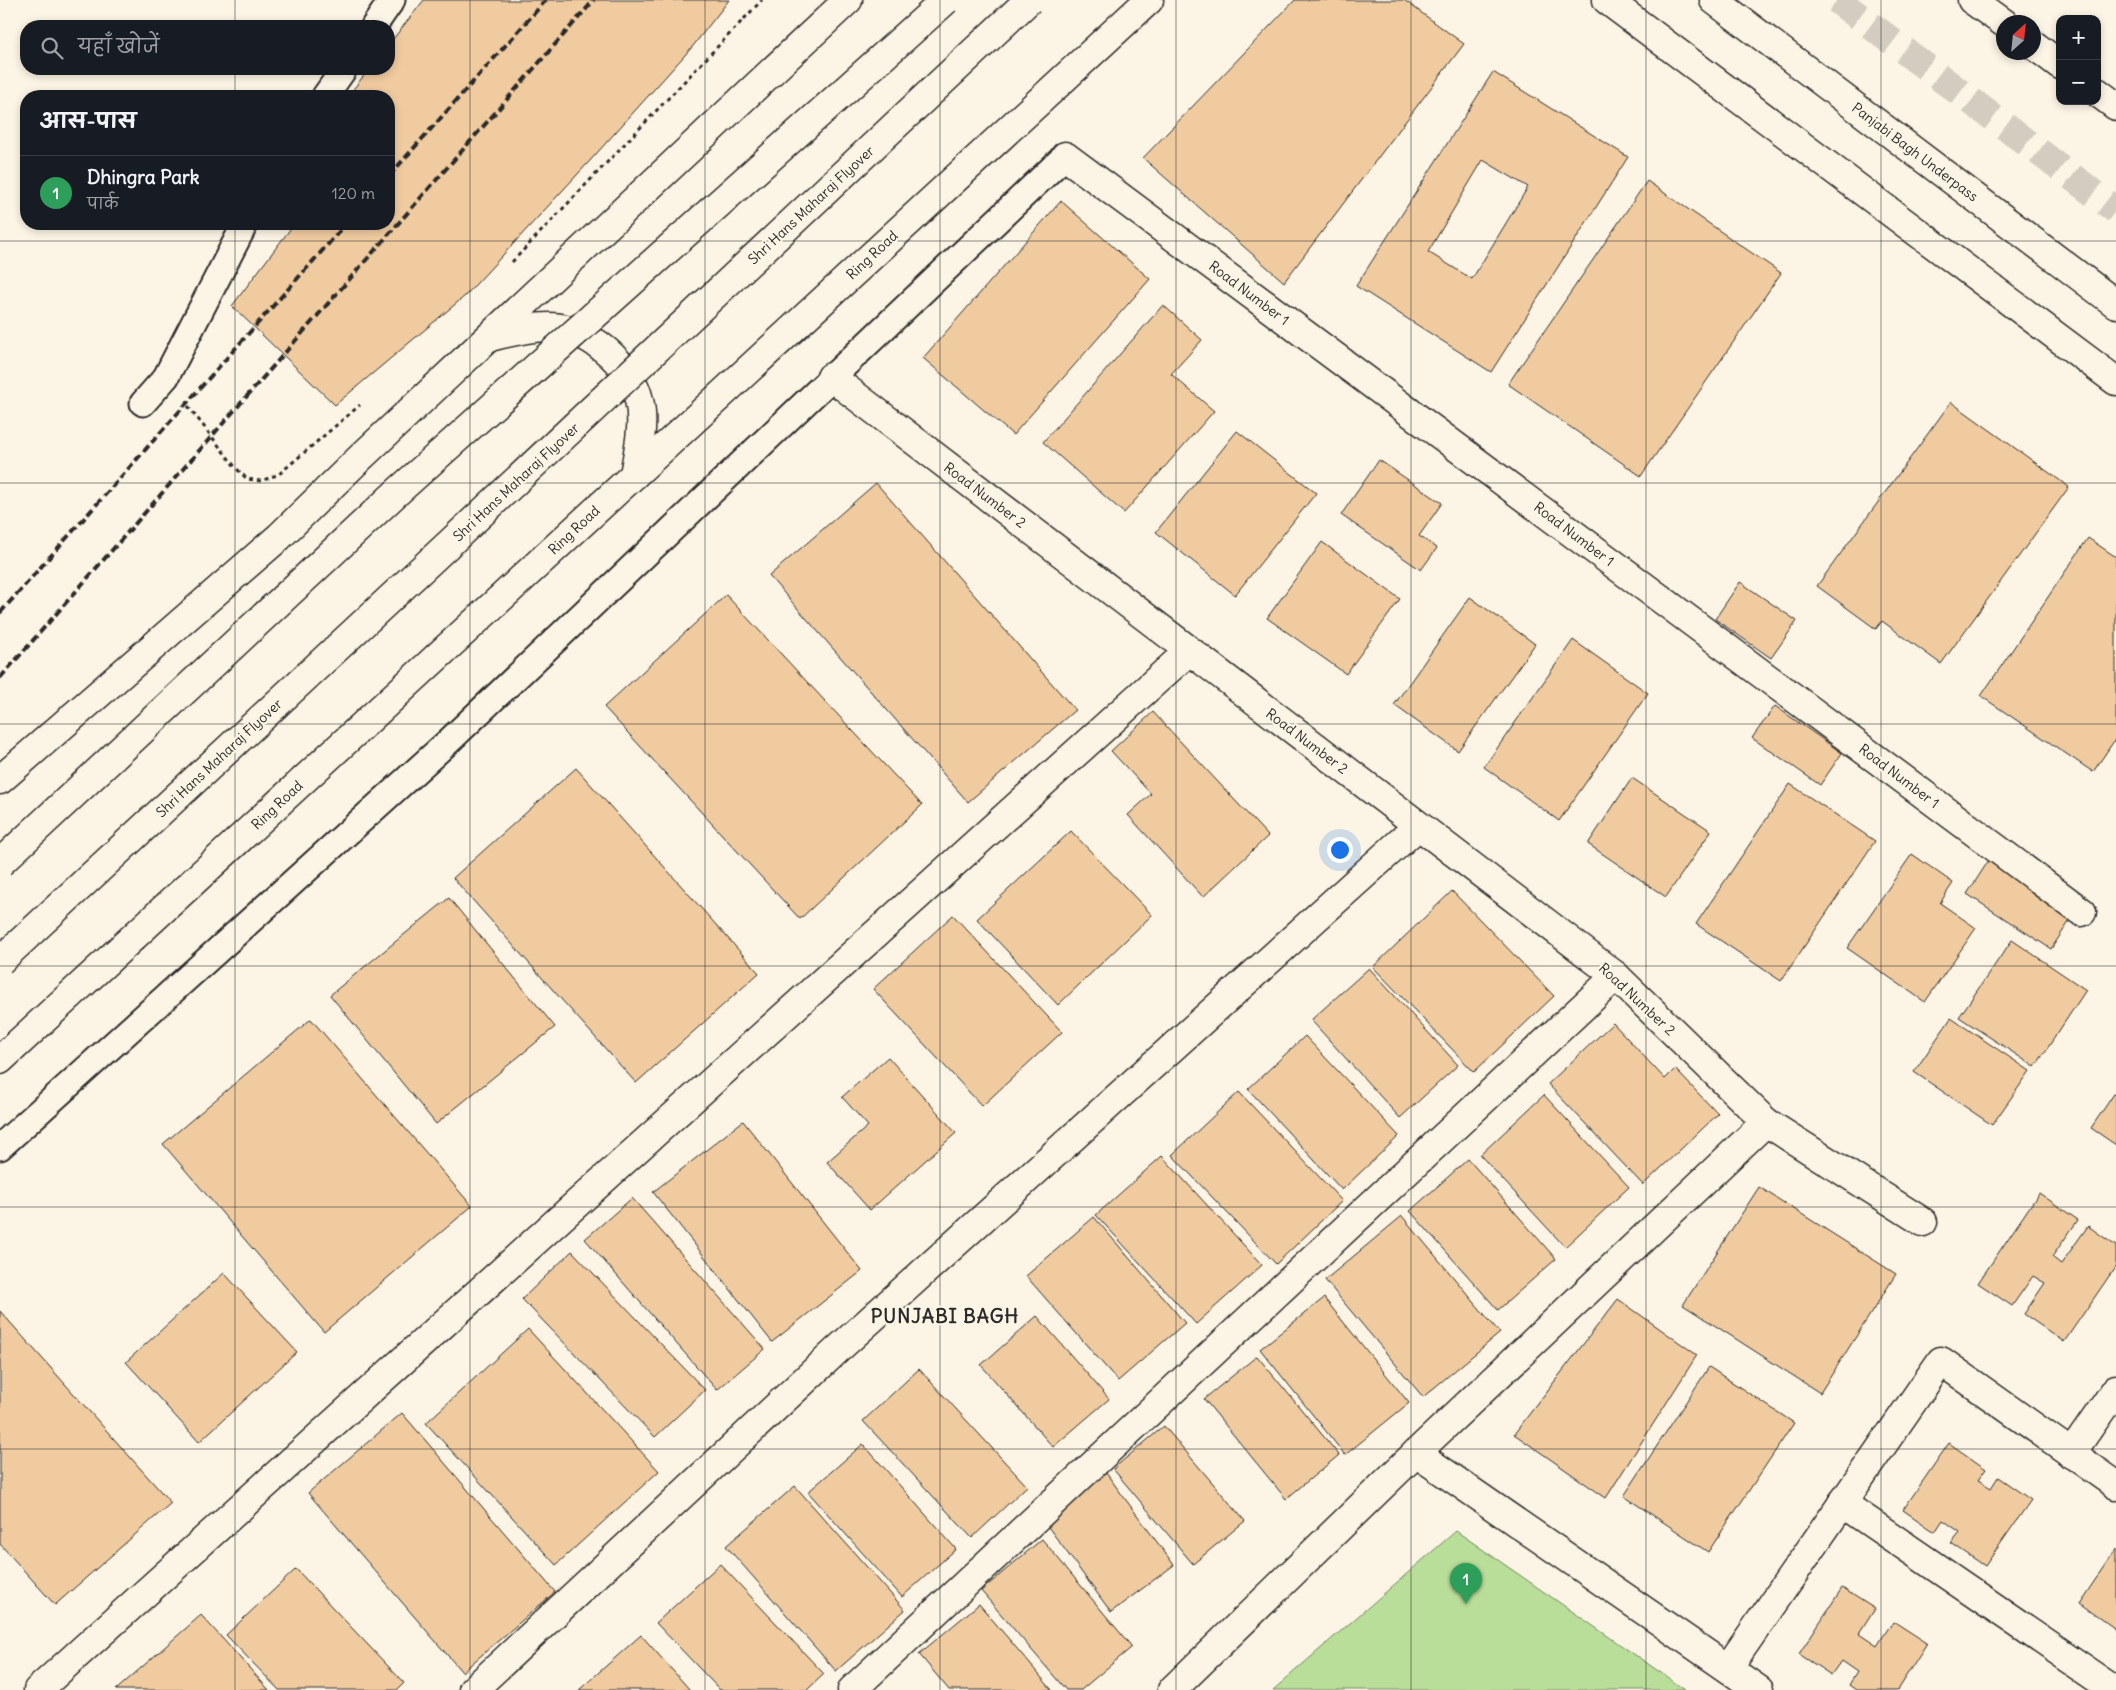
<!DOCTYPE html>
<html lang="hi">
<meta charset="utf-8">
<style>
:root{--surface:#171b24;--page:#20242c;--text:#f1f3f6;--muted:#9ea1a6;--line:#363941;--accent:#ea580c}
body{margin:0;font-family:Delius,"Playpen Sans Deva",sans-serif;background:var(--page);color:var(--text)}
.controls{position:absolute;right:15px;top:15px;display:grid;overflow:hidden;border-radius:10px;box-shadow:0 2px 8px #0003}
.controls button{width:45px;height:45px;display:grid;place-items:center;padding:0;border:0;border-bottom:1px solid var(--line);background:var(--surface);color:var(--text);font:25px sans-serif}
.compass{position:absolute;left:1996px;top:15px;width:45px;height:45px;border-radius:50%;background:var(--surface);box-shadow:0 2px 8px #0003;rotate:27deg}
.you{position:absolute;left:1339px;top:849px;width:18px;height:18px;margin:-12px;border:4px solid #fff;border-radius:50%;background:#1a73e8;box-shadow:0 0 0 8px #1a73e833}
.badge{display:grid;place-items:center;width:32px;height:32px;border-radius:50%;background:var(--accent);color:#fff;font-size:16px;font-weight:700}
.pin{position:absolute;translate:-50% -41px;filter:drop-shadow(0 1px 2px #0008)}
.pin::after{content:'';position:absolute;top:26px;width:18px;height:15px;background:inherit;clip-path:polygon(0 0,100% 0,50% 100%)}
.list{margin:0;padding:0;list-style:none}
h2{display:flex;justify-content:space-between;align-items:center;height:65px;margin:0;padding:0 20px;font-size:21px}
h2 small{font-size:16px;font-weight:400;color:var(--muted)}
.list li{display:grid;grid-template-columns:32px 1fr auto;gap:15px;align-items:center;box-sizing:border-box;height:75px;padding:0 20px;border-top:1px solid var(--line)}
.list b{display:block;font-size:19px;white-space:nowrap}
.list p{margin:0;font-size:16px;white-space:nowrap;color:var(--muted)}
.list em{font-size:16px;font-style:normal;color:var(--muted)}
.icon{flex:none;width:28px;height:28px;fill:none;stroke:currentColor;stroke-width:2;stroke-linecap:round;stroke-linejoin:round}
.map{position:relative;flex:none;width:2116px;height:1690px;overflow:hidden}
.search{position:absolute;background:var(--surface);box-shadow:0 2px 8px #0003;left:20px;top:20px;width:375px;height:55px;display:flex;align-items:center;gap:12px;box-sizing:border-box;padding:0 18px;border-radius:20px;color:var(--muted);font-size:19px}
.panel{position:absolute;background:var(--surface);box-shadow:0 2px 8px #0003;left:20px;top:90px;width:375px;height:140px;border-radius:20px}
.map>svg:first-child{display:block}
.green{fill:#b9de99;stroke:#728462}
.building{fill:#f0cba0;stroke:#2b2b2b;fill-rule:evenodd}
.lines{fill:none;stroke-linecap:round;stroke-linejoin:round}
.primary-tunnel{stroke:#d2cdc0;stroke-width:28;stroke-dasharray:28 14;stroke-linecap:butt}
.service-casing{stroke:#2b2b2b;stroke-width:29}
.minor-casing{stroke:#2b2b2b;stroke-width:31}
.primary-casing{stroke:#2b2b2b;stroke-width:31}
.path{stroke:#2b2b2b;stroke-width:3;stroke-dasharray:4 4;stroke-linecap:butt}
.service{stroke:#fcf5e5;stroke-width:25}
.minor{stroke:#fcf5e5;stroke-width:28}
.primary{stroke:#fcf5e5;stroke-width:28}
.rail{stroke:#2b2b2b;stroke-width:4;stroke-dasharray:8 4;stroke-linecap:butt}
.primary-bridge-casing{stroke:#2b2b2b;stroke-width:31;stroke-linecap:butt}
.primary-bridge{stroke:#fcf5e5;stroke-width:28}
.grid{fill:none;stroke:#2b2b2b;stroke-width:1;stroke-opacity:0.55}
.labels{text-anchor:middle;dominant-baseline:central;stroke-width:4.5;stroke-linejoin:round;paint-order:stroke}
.street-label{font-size:14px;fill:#2b2b2b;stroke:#fcf5e5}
.district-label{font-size:19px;font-weight:bold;letter-spacing:1px;fill:#2b2b2b;stroke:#fcf5e5}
</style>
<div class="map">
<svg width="2116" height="1690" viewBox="0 0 2116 1690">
<rect width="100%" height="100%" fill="#fcf5e5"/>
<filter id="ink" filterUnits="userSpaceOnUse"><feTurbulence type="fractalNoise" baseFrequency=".02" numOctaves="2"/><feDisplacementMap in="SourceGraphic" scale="10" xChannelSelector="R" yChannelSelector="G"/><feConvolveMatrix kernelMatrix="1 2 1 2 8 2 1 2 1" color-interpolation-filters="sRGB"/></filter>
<g filter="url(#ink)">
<path class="green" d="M 1456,1531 L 1667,1677 L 1685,1690 L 1273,1690 Z"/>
<g class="building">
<path d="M 424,0 L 729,0 L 693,46 L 588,163 L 465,296 L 335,405 L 232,306 L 294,224 L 389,224 L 389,96 L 348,96 L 369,69 L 389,69 L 389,44 Z"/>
<path d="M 1295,0 L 1404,0 L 1464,44 L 1284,282 L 1143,158 Z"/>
<path d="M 1493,72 L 1628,157 L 1491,372 L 1356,286 ZM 1483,160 L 1528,187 L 1472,279 L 1428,252 Z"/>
<path d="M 1647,181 L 1781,273 L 1641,476 L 1508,384 Z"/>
<path d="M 1061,201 L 1150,279 L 1013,435 L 923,358 Z"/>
<path d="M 1163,305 L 1202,340 L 1171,374 L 1214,411 L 1124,513 L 1043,442 Z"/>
<path d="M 1951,402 L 2069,487 L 1941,664 L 1882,621 L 1876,629 L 1817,586 Z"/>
<path d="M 1237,431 L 1316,493 L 1235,595 L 1156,532 Z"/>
<path d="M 1379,460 L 1442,503 L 1419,536 L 1437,548 L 1421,570 L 1341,515 Z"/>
<path d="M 876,483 L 1075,710 L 968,802 L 769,576 Z"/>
<path d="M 2088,538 L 2116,557 L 2116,738 L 2093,772 L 1981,696 Z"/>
<path d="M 1322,542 L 1400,599 L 1346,674 L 1267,618 Z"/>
<path d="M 1740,582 L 1797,621 L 1771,658 L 1715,619 Z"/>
<path d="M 726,595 L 922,805 L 800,919 L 604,707 Z"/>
<path d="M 1470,597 L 1535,644 L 1458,751 L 1394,705 Z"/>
<path d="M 1573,640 L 1648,693 L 1559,821 L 1484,767 Z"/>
<path d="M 1775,706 L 1842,753 L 1820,785 L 1752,738 Z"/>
<path d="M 1153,712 L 1268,836 L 1203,897 L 1128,815 L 1151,794 L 1111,751 Z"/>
<path d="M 576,768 L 759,973 L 636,1083 L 453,878 Z"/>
<path d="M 1632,778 L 1711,831 L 1666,897 L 1588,844 Z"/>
<path d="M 1790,784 L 1875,841 L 1781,981 L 1696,924 Z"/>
<path d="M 1071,831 L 1152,915 L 1058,1005 L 977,919 Z"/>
<path d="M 1912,854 L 1953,883 L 1940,903 L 1976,928 L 1925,1002 L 1847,948 Z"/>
<path d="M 1991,857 L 2075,913 L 2051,949 L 1967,894 Z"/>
<path d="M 1452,891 L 1554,996 L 1474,1072 L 1373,967 Z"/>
<path d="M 449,898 L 555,1027 L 436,1124 L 330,995 Z"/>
<path d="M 953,915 L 1062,1032 L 982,1106 L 873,989 Z"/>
<path d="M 2012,940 L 2086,990 L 2035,1067 L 1959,1017 Z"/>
<path d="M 1369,968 L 1458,1065 L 1400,1118 L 1311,1020 Z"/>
<path d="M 1951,1018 L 2030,1071 L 1992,1125 L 1914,1072 Z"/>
<path d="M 311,1019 L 472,1206 L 324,1332 L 163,1144 Z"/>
<path d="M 1613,1023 L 1665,1079 L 1675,1069 L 1718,1114 L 1643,1185 L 1548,1084 Z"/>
<path d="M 1305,1036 L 1399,1136 L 1342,1190 L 1248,1089 Z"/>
<path d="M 888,1057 L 956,1133 L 870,1210 L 827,1162 L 868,1126 L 842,1097 Z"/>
<path d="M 2116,1091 L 2116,1145 L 2091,1128 Z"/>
<path d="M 1239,1092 L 1342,1201 L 1276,1264 L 1172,1155 Z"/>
<path d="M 1544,1095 L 1629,1187 L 1565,1247 L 1480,1155 Z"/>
<path d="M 743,1121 L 862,1271 L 772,1342 L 653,1192 Z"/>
<path d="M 1162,1156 L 1262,1265 L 1196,1324 L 1096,1215 Z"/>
<path d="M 1468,1159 L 1556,1259 L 1498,1310 L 1410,1211 Z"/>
<path d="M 1759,1187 L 1896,1274 L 1820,1393 L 1683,1305 Z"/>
<path d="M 2039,1193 L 2078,1220 L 2052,1257 L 2061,1264 L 2088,1226 L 2116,1246 L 2116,1266 L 2064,1342 L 2024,1314 L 2045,1283 L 2033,1276 L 2012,1306 L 1978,1283 Z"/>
<path d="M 632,1198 L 765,1349 L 717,1390 L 585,1239 Z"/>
<path d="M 1402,1216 L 1500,1333 L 1423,1397 L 1325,1280 Z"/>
<path d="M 1094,1217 L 1185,1323 L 1118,1381 L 1026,1276 Z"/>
<path d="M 572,1251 L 705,1390 L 655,1437 L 522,1299 Z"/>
<path d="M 224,1273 L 297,1352 L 199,1442 L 126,1362 Z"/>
<path d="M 1324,1298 L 1409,1403 L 1345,1455 L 1260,1349 Z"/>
<path d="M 1618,1299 L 1697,1355 L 1606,1498 L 1514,1434 Z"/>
<path d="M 0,1311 L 171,1503 L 55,1605 L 0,1544 Z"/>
<path d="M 1037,1316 L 1109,1399 L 1053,1447 L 981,1365 Z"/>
<path d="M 528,1329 L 659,1471 L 556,1565 L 426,1423 Z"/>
<path d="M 1257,1356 L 1339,1455 L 1286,1499 L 1204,1399 Z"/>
<path d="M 1709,1367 L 1794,1423 L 1708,1552 L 1624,1496 Z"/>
<path d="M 919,1369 L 1027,1486 L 972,1538 L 863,1421 Z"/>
<path d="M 402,1413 L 555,1592 L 462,1672 L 308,1493 Z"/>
<path d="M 1164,1426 L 1245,1521 L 1193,1564 L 1113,1469 Z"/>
<path d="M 1949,1443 L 1986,1469 L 1978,1480 L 1991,1488 L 1998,1477 L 2031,1500 L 1985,1566 L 1951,1543 L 1960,1532 L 1943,1520 L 1935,1532 L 1903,1510 Z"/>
<path d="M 863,1444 L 956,1549 L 902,1597 L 808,1492 Z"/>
<path d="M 1106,1473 L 1174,1565 L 1111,1612 L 1043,1520 Z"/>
<path d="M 795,1486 L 905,1610 L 836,1671 L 726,1546 Z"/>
<path d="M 1042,1539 L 1132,1647 L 1081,1690 L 1066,1690 L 981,1591 Z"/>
<path d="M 2116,1549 L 2116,1630 L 2079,1604 Z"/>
<path d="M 720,1564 L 824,1674 L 807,1690 L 720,1690 L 656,1623 Z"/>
<path d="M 296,1569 L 404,1683 L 397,1690 L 279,1690 L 226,1635 Z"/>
<path d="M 1842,1588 L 1875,1609 L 1859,1634 L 1877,1646 L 1893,1621 L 1927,1643 L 1897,1690 L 1856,1690 L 1849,1685 L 1857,1672 L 1841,1661 L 1831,1675 L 1799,1654 Z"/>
<path d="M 979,1604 L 1052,1690 L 949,1690 L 919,1654 Z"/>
<path d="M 201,1615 L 269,1690 L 116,1690 Z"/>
<path d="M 641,1635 L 690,1690 L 579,1690 Z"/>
</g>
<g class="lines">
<path class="primary-tunnel" d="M 1837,0 L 2116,210"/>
<defs>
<g id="service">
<path d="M 374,26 L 392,0"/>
<path d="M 325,96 L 344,69"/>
<path d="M 143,403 L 166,377 L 245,224"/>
<path d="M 0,1147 L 449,741 L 1065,156"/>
</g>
<g id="minor">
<path d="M 1065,156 L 2082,912"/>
<path d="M 831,377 L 1616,976 L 1766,1122 L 1923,1222"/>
<path d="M 1416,1453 L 1759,1690"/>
<path d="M 2071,1454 L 2116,1389"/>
<path d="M 1842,1503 L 2115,1690"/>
<path d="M 1728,1668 L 1941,1361 L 2116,1485"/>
<path d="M 38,1690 L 1189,651"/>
<path d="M 473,1690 L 836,1351 L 1418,826"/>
<path d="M 852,1690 L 1616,976"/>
<path d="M 1172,1690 L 1416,1453 L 1766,1122"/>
</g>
<g id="primary">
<path d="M 1607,0 L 2116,381"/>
<path d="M 1714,0 L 2116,304"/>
<path d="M 1972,0 L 2004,23"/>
<path d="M 2034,45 L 2060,65"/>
<path d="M 2097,92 L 2116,106"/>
<path d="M 490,337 C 509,332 529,327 550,327 C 587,327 631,364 639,400 C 645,424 638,451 634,475"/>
<path d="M 0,780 L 279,537 L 360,458 L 848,0"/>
<path d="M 0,1060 L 1149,0"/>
</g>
</defs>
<use href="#service" class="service-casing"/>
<use href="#minor" class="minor-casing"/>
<use href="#primary" class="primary-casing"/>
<g class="path">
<path d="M 512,262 L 762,0"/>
<path d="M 188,406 L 236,468 L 247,479 L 261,481 L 279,474 L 360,405"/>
</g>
<use href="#service" class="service"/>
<use href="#minor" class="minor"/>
<use href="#primary" class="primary"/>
<g class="rail">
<path d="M 389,176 L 546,0"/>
<path d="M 0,613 L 346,224"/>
<path d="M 0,678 L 594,0"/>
</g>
<defs>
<g id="primary-bridge">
<path d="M 0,863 L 395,494 L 946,0"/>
<path d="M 0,961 L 452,541 L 1029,0"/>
</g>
</defs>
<use href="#primary-bridge" class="primary-bridge-casing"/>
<use href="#primary-bridge" class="primary-bridge"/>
</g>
</g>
<path class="grid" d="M 235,0 L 235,26M 470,0 L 470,1690M 705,0 L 705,1690M 940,0 L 940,1690M 1176,0 L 1176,1690M 1411,0 L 1411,1690M 1646,0 L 1646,1690M 1881,0 L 1881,1690M 235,69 L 235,96M 235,224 L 235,1690M 0,241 L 2116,241M 0,483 L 2116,483M 0,724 L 2116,724M 0,966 L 2116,966M 0,1207 L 2116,1207M 0,1449 L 2116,1449"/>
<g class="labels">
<g class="street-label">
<text transform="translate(1915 152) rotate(37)">Panjabi Bagh Underpass</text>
<text transform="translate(811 205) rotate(-43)">Shri Hans Maharaj Flyover</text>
<text transform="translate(872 255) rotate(-43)">Ring Road</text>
<text transform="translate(1249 293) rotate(37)">Road Number 1</text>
<text transform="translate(516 482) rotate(-43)">Shri Hans Maharaj Flyover</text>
<text transform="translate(985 495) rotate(37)">Road Number 2</text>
<text transform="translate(574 530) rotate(-43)">Ring Road</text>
<text transform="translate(1574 534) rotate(37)">Road Number 1</text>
<text transform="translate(1307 741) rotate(37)">Road Number 2</text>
<text transform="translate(219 758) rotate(-43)">Shri Hans Maharaj Flyover</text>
<text transform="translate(1899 776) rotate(37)">Road Number 1</text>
<text transform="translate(277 805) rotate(-43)">Ring Road</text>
<text transform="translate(1637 999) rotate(43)">Road Number 2</text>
</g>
<g class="district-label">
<text x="945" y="1316">PUNJABI BAGH</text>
</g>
</g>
</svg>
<div class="controls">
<button>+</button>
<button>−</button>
</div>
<svg class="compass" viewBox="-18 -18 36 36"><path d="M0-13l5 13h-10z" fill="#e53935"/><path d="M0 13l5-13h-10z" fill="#9ea1a6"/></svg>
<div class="you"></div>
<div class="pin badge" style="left:1466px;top:1604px;background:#2e9e5b">1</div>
<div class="search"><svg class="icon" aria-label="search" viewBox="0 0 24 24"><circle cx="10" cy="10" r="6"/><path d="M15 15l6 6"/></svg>यहाँ खोजें</div>
<section class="panel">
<h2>आस-पास<small></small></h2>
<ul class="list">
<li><span class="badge" style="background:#2e9e5b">1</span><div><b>Dhingra Park</b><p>पार्क</p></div><em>120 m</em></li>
</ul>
</section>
</div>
